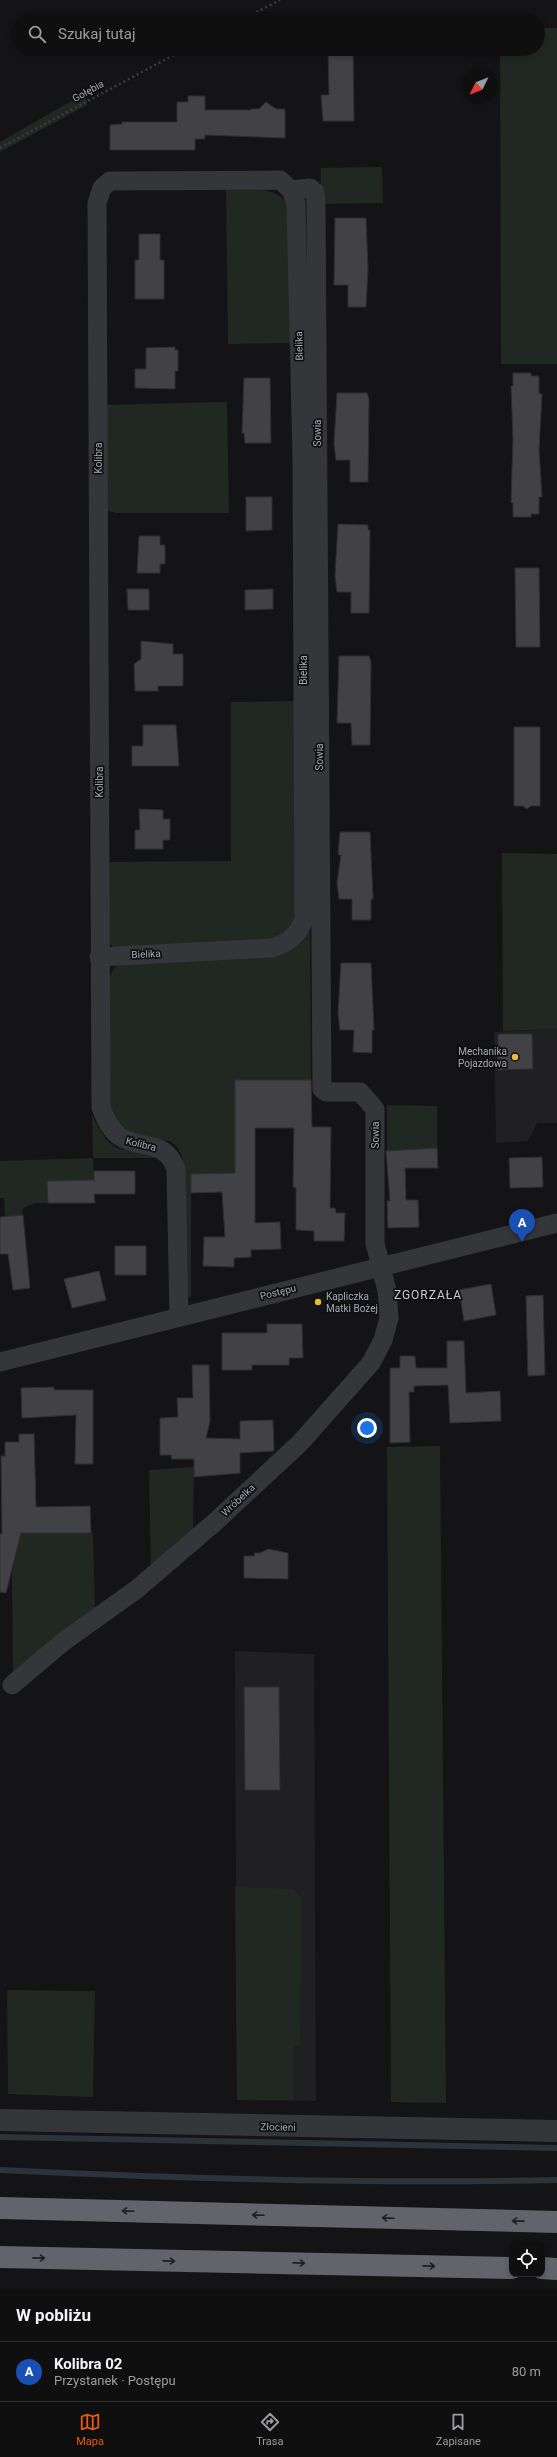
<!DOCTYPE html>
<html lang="pl">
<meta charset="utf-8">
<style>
:root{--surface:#0f0f10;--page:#1d1d1e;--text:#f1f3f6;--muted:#9b9c9f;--line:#2f2f30;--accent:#ea580c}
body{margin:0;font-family:Roboto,sans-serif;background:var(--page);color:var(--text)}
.controls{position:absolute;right:12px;bottom:12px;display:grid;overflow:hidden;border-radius:8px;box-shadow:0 2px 6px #0003}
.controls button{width:36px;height:36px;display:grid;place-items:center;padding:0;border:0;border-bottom:1px solid var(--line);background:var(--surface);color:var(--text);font:20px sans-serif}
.compass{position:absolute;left:461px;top:68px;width:36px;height:36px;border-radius:50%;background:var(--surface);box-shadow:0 2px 6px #0003;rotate:227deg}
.you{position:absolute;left:367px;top:1428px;width:14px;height:14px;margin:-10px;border:3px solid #fff;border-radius:50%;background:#1a73e8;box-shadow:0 0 0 6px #1a73e833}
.badge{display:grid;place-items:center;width:26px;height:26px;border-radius:50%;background:var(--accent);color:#fff;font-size:13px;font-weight:700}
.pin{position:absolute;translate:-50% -33px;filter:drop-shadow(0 1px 2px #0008)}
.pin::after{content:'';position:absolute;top:21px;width:14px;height:12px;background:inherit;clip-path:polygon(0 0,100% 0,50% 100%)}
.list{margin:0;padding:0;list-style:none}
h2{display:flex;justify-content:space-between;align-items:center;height:52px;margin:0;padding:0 16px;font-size:17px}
h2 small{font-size:13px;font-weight:400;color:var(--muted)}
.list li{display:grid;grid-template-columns:26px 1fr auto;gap:12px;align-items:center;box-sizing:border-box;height:60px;padding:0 16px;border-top:1px solid var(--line)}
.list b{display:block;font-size:15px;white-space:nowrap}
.list p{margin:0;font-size:13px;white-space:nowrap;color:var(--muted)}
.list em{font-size:13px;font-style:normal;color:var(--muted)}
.icon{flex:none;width:22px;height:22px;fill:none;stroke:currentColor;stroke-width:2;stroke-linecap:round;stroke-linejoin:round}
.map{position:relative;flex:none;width:557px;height:2289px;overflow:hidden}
.search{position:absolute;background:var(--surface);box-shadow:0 2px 6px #0003;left:12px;right:12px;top:12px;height:44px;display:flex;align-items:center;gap:10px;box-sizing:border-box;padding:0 14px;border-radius:22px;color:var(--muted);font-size:15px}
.sheet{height:112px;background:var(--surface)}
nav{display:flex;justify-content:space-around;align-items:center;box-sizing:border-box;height:56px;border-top:1px solid var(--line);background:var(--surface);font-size:11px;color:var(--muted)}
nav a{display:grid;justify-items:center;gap:2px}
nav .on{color:var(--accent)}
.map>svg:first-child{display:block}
.built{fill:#202023}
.green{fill:#212822}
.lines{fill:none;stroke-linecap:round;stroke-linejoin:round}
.stream{stroke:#2d333b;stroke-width:6}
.building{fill:#414146;stroke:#2f2e32}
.path{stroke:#3b3d41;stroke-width:2.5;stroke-dasharray:2 3;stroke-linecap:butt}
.minor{stroke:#35363a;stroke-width:19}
.tertiary{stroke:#35363a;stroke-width:22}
.motorway{stroke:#62636b;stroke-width:22}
.oneway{stroke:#202023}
.poi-dot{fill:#e5bb3d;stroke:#0f0f11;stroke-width:1.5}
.labels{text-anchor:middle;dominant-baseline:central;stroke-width:3.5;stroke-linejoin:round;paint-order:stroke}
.street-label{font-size:10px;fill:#a7aab5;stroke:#0f0f11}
.poi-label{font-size:10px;fill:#a7aab5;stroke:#0f0f11;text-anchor:end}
.quarter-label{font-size:12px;letter-spacing:1px;fill:#c7c9d1;stroke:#0f0f11}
</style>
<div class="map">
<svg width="557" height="2289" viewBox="0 0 557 2289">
<rect width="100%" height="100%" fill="#141416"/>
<g class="built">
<path d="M 557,1029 L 557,1123 L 537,1123 L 528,1141 L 496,1143 L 494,1032 Z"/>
<path d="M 235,1651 L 314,1654 L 316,2101 L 237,2100 Z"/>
</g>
<g class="green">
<path d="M 538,28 L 557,28 L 557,364 L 501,364 L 500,49 L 538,49 Z"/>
<path d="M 87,92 L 87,105 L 0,152 L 0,142 Z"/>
<path d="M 382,167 L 383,203 L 320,204 L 321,168 Z"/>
<path d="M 226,190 C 253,190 273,184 292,208 L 295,343 L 228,344 Z"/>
<path d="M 227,402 L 229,513 L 116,513 L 104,510 L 101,405 Z"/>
<path d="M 298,701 L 297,916 L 288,930 L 275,939 L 114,948 L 107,940 L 106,862 L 231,861 L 231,702 Z"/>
<path d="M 502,853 L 557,854 L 557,1029 L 503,1031 Z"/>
<path d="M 310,928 L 311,1080 L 235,1081 L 235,1173 L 191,1174 L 191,1297 L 189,1297 L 186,1293 L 186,1183 L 182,1156 L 177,1147 L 170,1141 L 141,1138 L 122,1131 L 107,1106 L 108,981 L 114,968 L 122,962 L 286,951 Z"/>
<path d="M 387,1105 L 437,1106 L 437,1148 L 387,1151 Z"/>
<path d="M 92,1115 C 114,1159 115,1144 156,1158 L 93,1158 L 94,1180 L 47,1181 L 48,1203 L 34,1203 L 22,1209 L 23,1215 L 5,1216 L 4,1198 L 0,1198 L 0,1161 L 93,1158 Z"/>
<path d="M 440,1446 L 446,2103 L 391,2102 L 387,1447 Z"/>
<path d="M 194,1467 L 193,1533 L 151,1570 L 149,1470 Z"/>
<path d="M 21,1533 L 93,1533 L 95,1612 L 13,1678 L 12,1573 Z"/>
<path d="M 235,1887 L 293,1889 L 301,1898 L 300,2045 L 293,2045 L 293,2100 L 237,2100 Z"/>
<path d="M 7,1990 L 95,1991 L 93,2097 L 8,2094 Z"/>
</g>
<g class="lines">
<g class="stream">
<path d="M 0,2137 L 557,2148"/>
<path d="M 0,2170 C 186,2179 371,2184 557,2180"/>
</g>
</g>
<g class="building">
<path d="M 328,49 L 353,49 L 354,121 L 323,121 L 321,95 L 329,95 Z"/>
<path d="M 188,96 L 205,96 L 205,110 L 251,110 L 251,109 L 259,109 L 266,102 L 276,109 L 285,109 L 285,138 L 205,135 L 205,139 L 195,139 L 195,150 L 110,150 L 110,125 L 122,124 L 122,122 L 177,122 L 177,102 L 188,102 Z"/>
<path d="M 335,218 L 366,218 L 368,268 L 366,307 L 348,307 L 348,285 L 334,285 Z"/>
<path d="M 139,234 L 160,234 L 160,260 L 164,260 L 164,299 L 135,299 L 135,260 L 139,260 Z"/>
<path d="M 175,347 L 175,350 L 178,350 L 178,371 L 175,371 L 175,389 L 135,388 L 135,369 L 146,369 L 146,348 Z"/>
<path d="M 513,373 L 531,373 L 531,376 L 539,376 L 539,394 L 542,394 L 539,449 L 542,497 L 539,497 L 539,514 L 531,514 L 531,517 L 513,517 L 513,503 L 511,503 L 513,439 L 511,386 L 513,386 Z"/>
<path d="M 244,378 L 270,378 L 271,443 L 245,443 L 244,433 L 242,433 Z"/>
<path d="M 337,393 L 367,393 L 369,399 L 368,482 L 350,482 L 350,460 L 336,460 L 334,444 Z"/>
<path d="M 246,497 L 272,497 L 272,530 L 246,531 Z"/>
<path d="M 338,524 L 368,525 L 368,530 L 370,530 L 369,613 L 351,613 L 351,592 L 337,592 L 335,576 Z"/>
<path d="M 139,536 L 160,536 L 160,545 L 165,545 L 165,564 L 160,564 L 160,573 L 137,573 Z"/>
<path d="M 515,568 L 539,568 L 540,647 L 516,647 Z"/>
<path d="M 127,589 L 149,589 L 149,610 L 128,610 Z"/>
<path d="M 273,589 L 273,609 L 245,610 L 245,590 Z"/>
<path d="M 141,641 L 173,644 L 173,654 L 183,654 L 183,686 L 158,686 L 158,691 L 135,691 L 134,664 L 141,659 Z"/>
<path d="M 339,656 L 369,656 L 371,662 L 370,745 L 352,745 L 351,723 L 337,723 Z"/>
<path d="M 143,725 L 176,725 L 179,766 L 132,766 L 132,746 L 143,746 Z"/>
<path d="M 514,727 L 540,727 L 540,806 L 531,806 L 527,809 L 523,806 L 514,806 Z"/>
<path d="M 139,809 L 163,810 L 163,819 L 170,819 L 170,840 L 163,840 L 163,849 L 135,849 L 135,830 L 140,830 Z"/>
<path d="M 340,832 L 370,832 L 373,899 L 371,899 L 371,920 L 352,920 L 352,899 L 339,899 L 337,883 L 341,855 L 338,855 Z"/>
<path d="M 341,963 L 371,963 L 374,1030 L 372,1030 L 372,1053 L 353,1052 L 354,1030 L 340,1030 L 338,1014 Z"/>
<path d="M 498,1034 L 532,1034 L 533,1069 L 498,1070 Z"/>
<path d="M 235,1080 L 311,1080 L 312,1127 L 331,1127 L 330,1208 L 335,1208 L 336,1213 L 345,1213 L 344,1241 L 314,1241 L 314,1231 L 296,1230 L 296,1188 L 293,1187 L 294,1128 L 255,1128 L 255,1223 L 280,1222 L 281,1249 L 251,1250 L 251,1257 L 234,1258 L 234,1267 L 203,1266 L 204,1237 L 225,1237 L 222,1192 L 191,1193 L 191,1174 L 235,1173 Z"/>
<path d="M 437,1148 L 438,1168 L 405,1168 L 406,1200 L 418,1200 L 419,1227 L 388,1228 L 387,1201 L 390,1201 L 386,1151 Z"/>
<path d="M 542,1157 L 543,1187 L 510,1188 L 509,1158 Z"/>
<path d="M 94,1171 L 135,1171 L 135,1194 L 94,1194 L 95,1203 L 48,1203 L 47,1181 L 94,1180 L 94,1182 Z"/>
<path d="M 23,1215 L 30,1288 L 13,1290 L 8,1254 L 0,1254 L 0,1217 Z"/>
<rect x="115" y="1246" width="31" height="29"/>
<path d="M 99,1271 L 106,1300 L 72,1308 L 64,1279 Z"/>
<path d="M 491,1284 L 496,1315 L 464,1321 L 459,1290 Z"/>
<path d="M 543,1295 L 545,1375 L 528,1376 L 526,1296 Z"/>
<path d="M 267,1324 L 302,1324 L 303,1358 L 289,1358 L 289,1365 L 252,1365 L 252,1370 L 222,1370 L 222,1333 L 267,1333 Z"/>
<path d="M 447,1341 L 464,1341 L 466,1393 L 500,1391 L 501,1421 L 450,1423 L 448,1385 L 414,1386 L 414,1392 L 409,1392 L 410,1442 L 390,1443 L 390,1368 L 400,1368 L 400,1356 L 415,1356 L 416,1368 L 447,1368 Z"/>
<path d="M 192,1365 L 209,1365 L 210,1421 L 206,1438 L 240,1439 L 240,1421 L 273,1420 L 274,1451 L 240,1453 L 240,1473 L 194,1477 L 194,1459 L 172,1459 L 171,1455 L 160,1455 L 160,1418 L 178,1417 L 177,1398 L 193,1398 Z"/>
<path d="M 54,1387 L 54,1390 L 93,1390 L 93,1464 L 75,1464 L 76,1415 L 22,1418 L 21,1388 Z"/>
<path d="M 19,1434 L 34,1434 L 36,1507 L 90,1506 L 91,1533 L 21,1533 L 6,1593 L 0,1592 L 0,1534 L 2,1534 L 1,1456 L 5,1456 L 5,1442 L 19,1442 Z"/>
<path d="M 268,1549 L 288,1553 L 288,1579 L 244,1578 L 244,1556 L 255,1556 L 254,1553 L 260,1553 Z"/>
<path d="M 244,1687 L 279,1687 L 280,1790 L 245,1790 Z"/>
</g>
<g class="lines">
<g class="path">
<path d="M 243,19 L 280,0"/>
<path d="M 0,148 L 185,49"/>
</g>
<g class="minor">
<path d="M 99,957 L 272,948 C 287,944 299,934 304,919 L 302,459 L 296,203 L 291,190 L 280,180 L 110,181 L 102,188 L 97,203 L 101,1107 C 120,1166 160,1126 176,1169 L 179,1317"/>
<path d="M 0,1362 L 557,1223"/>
<path d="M 12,1685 L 63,1642 L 137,1589 L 215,1522 L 300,1443 L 371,1363 L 383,1340 L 389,1318 L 387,1291 L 375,1243 L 375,1109 L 360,1092 L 326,1092 L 322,1089 L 316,203 L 315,192 L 310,188 L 291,190"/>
</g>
<path class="tertiary" d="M 0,2120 L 557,2131"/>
<g class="motorway">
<path d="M 0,2208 L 557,2222"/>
<path d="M 0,2257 L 512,2268"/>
<path d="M 542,2268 L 557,2269"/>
</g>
</g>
<defs><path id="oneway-shaft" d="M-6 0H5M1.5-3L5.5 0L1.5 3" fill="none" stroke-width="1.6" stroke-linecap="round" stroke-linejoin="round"/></defs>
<g class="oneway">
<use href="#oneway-shaft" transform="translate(128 2211) rotate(-178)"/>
<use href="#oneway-shaft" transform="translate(258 2215) rotate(-178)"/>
<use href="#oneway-shaft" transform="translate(388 2218) rotate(-178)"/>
<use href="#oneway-shaft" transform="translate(518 2221) rotate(-179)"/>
<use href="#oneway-shaft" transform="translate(39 2258) rotate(1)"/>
<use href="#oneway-shaft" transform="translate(169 2261) rotate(1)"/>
<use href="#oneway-shaft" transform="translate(299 2263) rotate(1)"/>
<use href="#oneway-shaft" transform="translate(429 2266) rotate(1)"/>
</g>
<g class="poi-dot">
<circle cx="515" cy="1057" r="4"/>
<circle cx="318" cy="1302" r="4"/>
</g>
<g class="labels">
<g class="street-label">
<text transform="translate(88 91) rotate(-29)">Gołębia</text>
<text transform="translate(299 346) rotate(-91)">Bielika</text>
<text transform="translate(317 433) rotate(-90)">Sowia</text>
<text transform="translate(98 458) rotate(-90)">Kolibra</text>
<text transform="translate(303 670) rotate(-90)">Bielika</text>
<text transform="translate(319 757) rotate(-90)">Sowia</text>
<text transform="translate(99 782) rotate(-90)">Kolibra</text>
<text transform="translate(146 954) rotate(-3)">Bielika</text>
<text transform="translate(375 1135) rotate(-90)">Sowia</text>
<text transform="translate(141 1144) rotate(14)">Kolibra</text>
<text transform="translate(278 1292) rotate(-14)">Postępu</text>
<text transform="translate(238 1500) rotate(-43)">Wróbelka</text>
<text transform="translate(278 2127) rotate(1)">Złocieni</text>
</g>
<g class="poi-label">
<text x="507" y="1051">Mechanika<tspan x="507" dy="12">Pojazdowa</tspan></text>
<text x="326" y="1296" text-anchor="start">Kapliczka<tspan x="326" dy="12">Matki Bożej</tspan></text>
</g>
<g class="quarter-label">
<text x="428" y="1295">ZGORZAŁA</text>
</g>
</g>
</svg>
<div class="controls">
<button><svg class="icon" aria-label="locate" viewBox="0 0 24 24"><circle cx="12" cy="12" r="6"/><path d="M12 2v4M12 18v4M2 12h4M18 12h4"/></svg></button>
</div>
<svg class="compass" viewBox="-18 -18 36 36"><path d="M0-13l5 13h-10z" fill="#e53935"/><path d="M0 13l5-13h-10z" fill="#9b9c9f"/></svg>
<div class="you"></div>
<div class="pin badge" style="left:522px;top:1242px;background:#1a4fb4">A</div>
<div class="search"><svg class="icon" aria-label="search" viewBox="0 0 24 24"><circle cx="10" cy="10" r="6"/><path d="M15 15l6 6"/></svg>Szukaj tutaj</div>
</div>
<section class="sheet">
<h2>W pobliżu<small></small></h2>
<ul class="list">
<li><span class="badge" style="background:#1a4fb4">A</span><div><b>Kolibra 02</b><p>Przystanek · Postępu</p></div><em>80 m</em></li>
</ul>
</section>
<nav>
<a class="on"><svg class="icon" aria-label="map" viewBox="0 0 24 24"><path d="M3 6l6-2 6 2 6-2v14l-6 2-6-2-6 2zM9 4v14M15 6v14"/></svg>Mapa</a>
<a><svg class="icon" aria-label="directions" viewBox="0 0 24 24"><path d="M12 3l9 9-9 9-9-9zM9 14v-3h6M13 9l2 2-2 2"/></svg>Trasa</a>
<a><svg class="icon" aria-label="saved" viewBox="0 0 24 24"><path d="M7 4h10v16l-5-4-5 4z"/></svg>Zapisane</a>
</nav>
